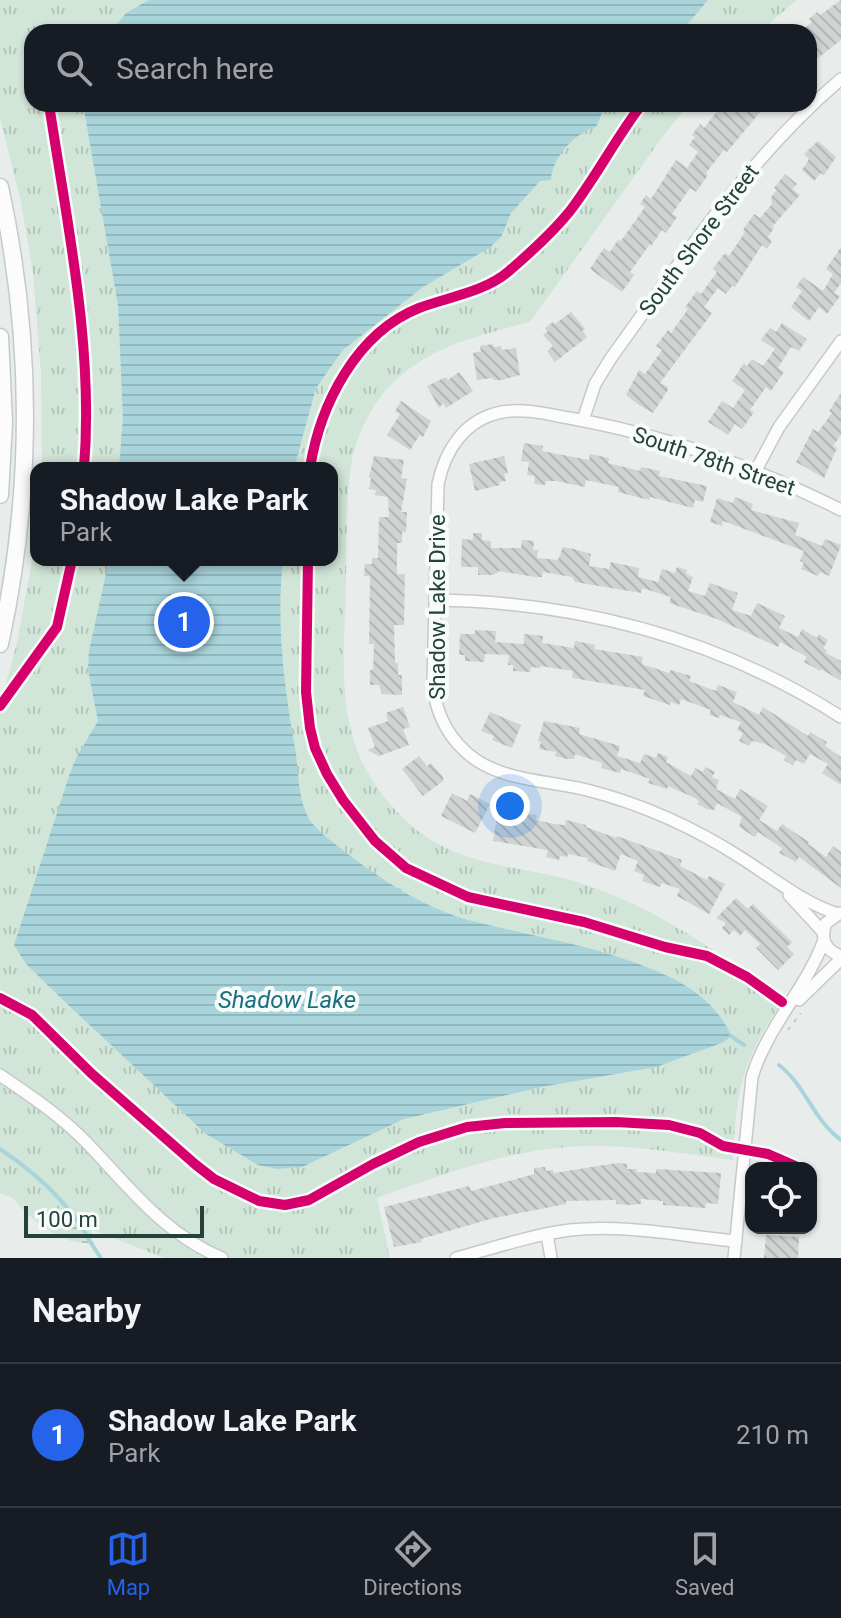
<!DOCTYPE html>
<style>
:root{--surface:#171b24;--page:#20242c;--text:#f1f3f6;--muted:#9ea1a6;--line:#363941;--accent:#2563eb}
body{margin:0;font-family:Roboto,sans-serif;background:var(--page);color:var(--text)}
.controls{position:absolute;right:24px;bottom:24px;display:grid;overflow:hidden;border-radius:16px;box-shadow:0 2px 6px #0004}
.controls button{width:72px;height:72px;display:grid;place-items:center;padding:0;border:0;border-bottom:2px solid var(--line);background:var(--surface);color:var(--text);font:40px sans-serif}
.scale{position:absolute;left:24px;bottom:20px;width:180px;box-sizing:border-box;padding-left:8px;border:4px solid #24423a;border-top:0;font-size:22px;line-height:28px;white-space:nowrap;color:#24423a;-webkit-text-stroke:6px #f7fbf9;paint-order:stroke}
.you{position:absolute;left:510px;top:806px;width:28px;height:28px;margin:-20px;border:6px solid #fff;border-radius:50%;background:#1a73e8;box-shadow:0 0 0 12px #1a73e833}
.badge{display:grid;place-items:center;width:52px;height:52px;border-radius:50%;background:var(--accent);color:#fff;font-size:26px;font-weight:700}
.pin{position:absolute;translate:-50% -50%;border:4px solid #fff;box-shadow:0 2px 8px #0006}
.popup{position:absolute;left:30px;top:462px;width:308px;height:104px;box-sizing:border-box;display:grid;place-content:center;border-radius:16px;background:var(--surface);filter:drop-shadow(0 2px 6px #0005);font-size:26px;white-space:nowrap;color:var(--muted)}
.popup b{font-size:30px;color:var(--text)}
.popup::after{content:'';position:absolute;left:50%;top:100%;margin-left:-16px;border:16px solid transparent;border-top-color:var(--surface)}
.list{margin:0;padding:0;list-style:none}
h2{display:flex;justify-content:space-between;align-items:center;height:104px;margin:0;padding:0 32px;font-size:34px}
h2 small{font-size:26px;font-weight:400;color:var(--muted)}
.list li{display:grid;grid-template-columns:52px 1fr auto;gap:24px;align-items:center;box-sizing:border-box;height:144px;padding:0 32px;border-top:2px solid var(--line)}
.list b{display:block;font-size:30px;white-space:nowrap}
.list p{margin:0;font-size:26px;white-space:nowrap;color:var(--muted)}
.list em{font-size:26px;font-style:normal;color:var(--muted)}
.icon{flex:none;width:44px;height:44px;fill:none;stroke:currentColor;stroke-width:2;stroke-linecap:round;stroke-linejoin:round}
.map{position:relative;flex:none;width:841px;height:1258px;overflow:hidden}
.search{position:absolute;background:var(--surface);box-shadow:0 2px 6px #0004;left:24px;right:24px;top:24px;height:88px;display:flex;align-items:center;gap:20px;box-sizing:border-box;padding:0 28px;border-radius:24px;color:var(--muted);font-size:30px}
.sheet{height:248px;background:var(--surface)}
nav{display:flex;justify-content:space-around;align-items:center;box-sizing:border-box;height:112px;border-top:2px solid var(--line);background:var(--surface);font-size:22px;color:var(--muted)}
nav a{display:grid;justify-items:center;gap:4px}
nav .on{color:var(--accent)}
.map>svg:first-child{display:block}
.wetland{fill:url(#wetland-marsh)}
.park{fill:url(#park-tufts)}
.water{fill:url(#water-rules)}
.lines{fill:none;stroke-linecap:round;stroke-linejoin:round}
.stream{stroke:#a9d4db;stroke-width:4}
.building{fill:url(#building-back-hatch)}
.minor-casing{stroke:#c5cac8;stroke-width:14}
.secondary-casing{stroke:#c3cbc8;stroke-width:19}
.path{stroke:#c3ccca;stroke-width:2;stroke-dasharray:4 6;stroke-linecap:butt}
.minor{stroke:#fcfcfc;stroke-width:11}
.secondary{stroke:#fcfcfc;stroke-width:16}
.cycleway-casing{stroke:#f7fbf9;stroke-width:15}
.cycleway{stroke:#d6006c;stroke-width:10}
.labels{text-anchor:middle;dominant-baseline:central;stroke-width:8;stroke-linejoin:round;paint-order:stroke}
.street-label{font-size:22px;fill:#24423a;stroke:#f7fbf9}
.water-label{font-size:24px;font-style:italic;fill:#1c6f80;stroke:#f7fbf9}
</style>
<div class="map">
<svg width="841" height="1258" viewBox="0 0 841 1258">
<defs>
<pattern id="wetland-marsh" width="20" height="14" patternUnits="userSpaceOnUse" patternTransform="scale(2)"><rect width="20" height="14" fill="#d1e6d8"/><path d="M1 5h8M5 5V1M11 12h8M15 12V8" fill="none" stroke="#b3c6ba"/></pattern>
<pattern id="park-tufts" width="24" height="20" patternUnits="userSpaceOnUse" patternTransform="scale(2)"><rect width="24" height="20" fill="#d1e6d8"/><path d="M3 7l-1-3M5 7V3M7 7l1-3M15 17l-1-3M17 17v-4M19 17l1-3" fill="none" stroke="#b3c6ba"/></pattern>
<pattern id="water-rules" width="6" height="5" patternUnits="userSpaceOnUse" patternTransform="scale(2)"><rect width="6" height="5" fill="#a9d4db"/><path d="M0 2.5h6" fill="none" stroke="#91b7bd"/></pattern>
<pattern id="building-back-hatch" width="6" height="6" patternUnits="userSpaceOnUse" patternTransform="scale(2)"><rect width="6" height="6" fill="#cfd4d2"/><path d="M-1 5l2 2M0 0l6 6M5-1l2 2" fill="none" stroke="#b2b7b5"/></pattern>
</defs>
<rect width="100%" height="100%" fill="#e8edeb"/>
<path class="wetland" d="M 6,1189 L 92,1226 L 91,1243 C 57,1246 24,1214 6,1189 Z"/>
<path class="park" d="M 0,0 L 797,0 L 759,32 L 32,32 L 32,104 L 689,104 L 664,135 L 530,322 C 476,336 424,347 385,391 C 370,409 359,432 353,455 C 345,494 347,536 346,575 C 346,630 337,691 355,744 C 366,778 390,808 418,831 C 465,867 523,866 577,882 C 655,906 716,951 781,998 L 782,1002 C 742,1060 736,1090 733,1160 C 678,1153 622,1143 567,1147 C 502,1152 438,1176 377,1198 L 390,1258 L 164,1258 L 0,1193 L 0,693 L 4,690 L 17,643 L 36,538 L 36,560 L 332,560 L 332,468 L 42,468 L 41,374 L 33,273 L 21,203 L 0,118 Z"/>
<g class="water">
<path d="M 149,0 L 708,0 L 681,32 L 111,32 L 126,13 Z"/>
<path d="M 83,104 L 612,104 L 602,113 L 596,127 C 574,133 552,158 551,180 L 540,181 L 511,213 L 501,237 L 489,248 L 423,287 L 343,350 L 316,388 L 294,468 L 119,468 L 123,417 L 118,305 Z"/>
<path d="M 109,560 L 283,560 C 276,623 284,686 295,748 C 299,771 297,797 309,819 C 317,831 329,839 340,848 C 380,879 423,908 472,921 C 531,936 592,945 649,968 C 682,981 716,1000 731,1036 L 724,1042 L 656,1067 L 541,1087 L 404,1119 L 302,1167 L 277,1169 L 258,1165 L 206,1134 L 63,1000 L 26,964 L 14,945 L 69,776 L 76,758 L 98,721 L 88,670 L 89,651 Z"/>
</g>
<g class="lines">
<g class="stream">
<path d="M 731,1036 L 744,1045"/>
<path d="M 779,1065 C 806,1086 814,1121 841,1140"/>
<path d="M 0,1149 C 30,1169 60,1195 80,1225 C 88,1236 93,1248 101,1258"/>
</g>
</g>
<g class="building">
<path d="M 841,0 L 841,40 L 809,65 L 811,35 L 805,28 L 812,22 L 809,19 L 817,12 L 820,15 Z"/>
<path d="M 723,104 L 767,104 L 727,152 L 724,150 L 706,173 L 708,175 L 696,192 L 690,188 L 672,214 L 677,217 L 666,233 L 662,230 L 651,246 L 650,244 L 630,272 L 634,275 L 622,292 L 590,269 L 604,248 L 610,252 L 618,240 L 621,241 L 645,207 L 640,204 L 646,195 L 651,199 L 676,160 L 687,168 L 698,152 L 689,145 L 695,137 L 692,135 L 700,124 L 704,128 Z"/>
<path d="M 818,141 L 836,157 L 824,175 L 821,173 L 814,181 L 802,170 L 809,159 L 804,154 Z"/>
<path d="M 785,174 L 797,184 L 792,189 L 800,195 L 772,227 L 774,228 L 768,237 L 772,241 L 767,249 L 762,245 L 735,287 L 732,286 L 726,294 L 718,288 L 704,307 L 712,313 L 660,383 L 668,387 L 668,390 L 653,413 L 639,405 L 626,395 L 639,370 L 645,374 L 662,350 L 656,346 L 668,330 L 671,333 L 688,309 L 685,307 L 697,291 L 701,294 L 717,272 L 713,268 L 725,253 L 729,256 L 745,232 L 743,230 L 754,214 L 760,218 L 772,204 L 771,197 L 777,190 L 774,188 Z"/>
<path d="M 841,247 L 841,283 L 834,293 L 840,296 L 827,314 L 819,307 L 809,321 L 791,307 L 802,291 L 796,287 L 803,277 L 823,291 L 833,274 L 826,269 Z"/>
<path d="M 571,312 L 585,329 L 582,331 L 587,337 L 555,362 L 547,351 L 553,346 L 543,335 L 548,331 L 545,328 L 553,322 L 555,324 Z"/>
<path d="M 782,323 L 807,339 L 799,351 L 791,347 L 778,368 L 784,372 L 771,391 L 766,387 L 750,410 L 754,412 L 742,429 L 735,424 L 728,435 L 708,422 L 722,401 L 733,408 L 745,390 L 732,381 L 744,363 L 747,366 L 752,359 L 763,366 L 775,349 L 761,340 L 770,328 L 776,332 Z"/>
<path d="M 493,344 L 494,347 L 501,346 L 502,350 L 516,348 L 520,375 L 502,380 L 493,380 L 493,378 L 477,380 L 473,353 L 481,351 L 480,346 Z"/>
<path d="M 459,372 L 473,391 L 446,408 L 443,403 L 439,408 L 427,386 L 446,377 L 448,380 Z"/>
<path d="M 841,393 L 841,435 L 833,446 L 837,448 L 824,478 L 796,462 L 813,429 L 818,432 L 832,413 L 829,411 Z"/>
<path d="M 401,401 L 431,421 L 423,437 L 420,435 L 410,450 L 387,435 L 400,414 L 395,411 Z"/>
<path d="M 524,443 L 543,446 L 542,451 L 589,460 L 590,454 L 609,458 L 608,463 L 640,471 L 641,467 L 660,471 L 659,476 L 707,486 L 703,502 L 695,500 L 693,508 L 650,497 L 649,500 L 618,492 L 619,487 L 586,480 L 585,487 L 556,481 L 546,481 L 545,485 L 534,484 L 535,476 L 527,475 L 529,462 L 521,461 Z"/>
<path d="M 374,456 L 404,460 L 401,478 L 407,479 L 401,512 L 407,512 L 406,532 L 402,532 L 402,543 L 397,543 L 397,574 L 405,574 L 404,625 L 394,625 L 395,663 L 398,663 L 398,675 L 402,675 L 402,695 L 382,694 L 379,685 L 370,685 L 370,670 L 373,670 L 374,644 L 369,644 L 370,576 L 364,576 L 365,564 L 372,564 L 372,558 L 378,558 L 379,517 L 389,517 L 388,497 L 375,495 L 376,490 L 369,489 L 371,477 L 369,477 Z"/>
<path d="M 504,456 L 508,473 L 504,474 L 506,481 L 499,482 L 500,485 L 475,491 L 469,464 Z"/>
<path d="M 735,497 L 753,504 L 751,510 L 799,523 L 795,535 L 822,546 L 825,539 L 841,545 L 829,576 L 820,572 L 818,576 L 801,569 L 804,563 L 800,561 L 804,551 L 723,521 L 722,526 L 710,522 L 717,498 L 733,503 Z"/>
<path d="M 473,533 L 482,533 L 482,540 L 491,541 L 491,548 L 521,548 L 522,540 L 534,541 L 533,550 L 538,550 L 537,558 L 558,560 L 563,547 L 574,549 L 591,554 L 589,566 L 609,569 L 611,562 L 639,568 L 638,577 L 658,582 L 662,569 L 675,573 L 677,567 L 687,570 L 686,574 L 693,577 L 688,591 L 705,596 L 710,583 L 738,593 L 732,610 L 751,616 L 757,603 L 785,616 L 779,628 L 798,637 L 802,629 L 817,638 L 819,634 L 828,640 L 823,648 L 827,650 L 826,653 L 841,661 L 841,681 L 821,669 L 820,671 L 804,662 L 807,657 L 780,642 L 778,647 L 717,619 L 669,603 L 671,597 L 642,588 L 641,593 L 575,582 L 572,577 L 543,572 L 542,577 L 535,577 L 498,571 L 498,573 L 491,575 L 478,575 L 478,567 L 461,567 L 462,539 L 473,540 Z"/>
<path d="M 475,630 L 496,631 L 495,642 L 524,644 L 524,634 L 543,636 L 542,643 L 574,648 L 575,641 L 595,645 L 594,649 L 643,657 L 642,664 L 669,673 L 671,670 L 691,676 L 689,681 L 716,691 L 718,685 L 737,692 L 733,702 L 759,715 L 763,707 L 808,736 L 810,732 L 827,742 L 825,746 L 841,757 L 841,785 L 822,773 L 828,764 L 810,754 L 804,764 L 796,760 L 793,766 L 784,760 L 786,756 L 765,744 L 752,741 L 749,746 L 739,741 L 743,733 L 737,730 L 741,722 L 720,715 L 719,718 L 709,715 L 711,710 L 681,699 L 679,705 L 671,702 L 670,705 L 643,696 L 645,690 L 572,678 L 573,671 L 541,666 L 540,668 L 531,667 L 530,672 L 513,671 L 513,665 L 508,665 L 509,655 L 485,654 L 484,662 L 465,661 L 465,655 L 459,655 L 460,634 L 475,634 Z"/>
<path d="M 403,707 L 410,727 L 403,729 L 409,745 L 379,756 L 367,750 L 375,747 L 368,728 L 388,721 L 386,713 Z"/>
<path d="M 490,712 L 521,725 L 512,748 L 492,740 L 494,736 L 481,731 Z"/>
<path d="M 544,721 L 580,728 L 579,734 L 620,746 L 617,756 L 640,763 L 644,754 L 656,758 L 658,753 L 668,757 L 666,762 L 691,776 L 695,768 L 703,772 L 705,767 L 715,772 L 712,777 L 719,780 L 716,789 L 735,799 L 740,789 L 768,806 L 759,820 L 777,831 L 782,824 L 809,842 L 808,844 L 826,857 L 833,846 L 841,852 L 841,888 L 799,857 L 796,862 L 779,853 L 782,848 L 758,832 L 755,837 L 739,827 L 742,817 L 717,803 L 714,810 L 707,809 L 697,804 L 699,801 L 695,798 L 668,786 L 667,789 L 648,783 L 650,779 L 621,769 L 620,773 L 601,768 L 602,763 L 575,754 L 574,759 L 567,759 L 555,756 L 556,752 L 539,749 L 541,742 L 538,741 Z"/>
<path d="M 419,756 L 427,766 L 431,763 L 443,777 L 443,781 L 423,796 L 402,769 Z"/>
<path d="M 452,793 L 467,801 L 470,794 L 490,804 L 475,833 L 441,816 Z"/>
<path d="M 498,810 L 537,815 L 536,820 L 554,824 L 565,825 L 566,820 L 586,825 L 586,827 L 616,838 L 617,836 L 682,860 L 680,866 L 707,880 L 709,876 L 725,884 L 709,914 L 677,896 L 680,889 L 662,883 L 660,887 L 642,881 L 644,875 L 634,871 L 638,861 L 621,854 L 615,871 L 587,861 L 588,858 L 568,854 L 567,857 L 560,856 L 559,860 L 546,857 L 548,850 L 493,841 Z"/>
<path d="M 736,898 L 748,909 L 753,904 L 792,942 L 787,947 L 794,954 L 778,970 L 756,948 L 760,944 L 745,930 L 740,936 L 734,930 L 729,935 L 722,928 L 726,923 L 716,918 Z"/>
<path d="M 617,1163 L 627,1164 L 627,1169 L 637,1169 L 636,1172 L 656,1173 L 656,1169 L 721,1173 L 718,1204 L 706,1203 L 705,1208 L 663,1205 L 663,1201 L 641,1199 L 641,1204 L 629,1205 L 616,1204 L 616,1200 L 566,1201 L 566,1204 L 494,1218 L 421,1239 L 422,1242 L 394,1247 L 384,1207 L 469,1186 L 471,1191 L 513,1180 L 534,1174 L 534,1168 L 545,1167 L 546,1171 L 553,1170 L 554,1173 Z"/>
<path d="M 766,1235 L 799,1237 L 798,1258 L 764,1258 Z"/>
</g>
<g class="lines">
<defs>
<g id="minor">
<path d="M 583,420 L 595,384 L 611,358 C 682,260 748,158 841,79"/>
<path d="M 755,472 L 779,427 L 841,341"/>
<path d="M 435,600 C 581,602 717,638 841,717"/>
<path d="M 789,895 L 823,932"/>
<path d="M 840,913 L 826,923 C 820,938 825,951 841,956"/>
<path d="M 838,914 C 802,902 774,879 743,859 C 695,828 642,804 587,790 C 551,781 507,781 476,760 C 450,742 435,714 433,683 L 438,484 C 445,450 465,419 502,412 C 524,408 547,414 569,418 C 663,435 756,467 841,510"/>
<path d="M 799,1000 L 841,959"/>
<path d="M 0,1075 C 31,1096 61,1116 87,1143 C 130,1188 163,1233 222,1258"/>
<path d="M 547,1234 L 551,1258"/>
<path d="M 456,1258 C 494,1248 531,1235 570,1230 C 625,1224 681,1236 736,1241"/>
<path d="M 734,1258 L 752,1077 C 767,1027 806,989 824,940"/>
</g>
<g id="secondary">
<path d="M 0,187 C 33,338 33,493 0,644"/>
<path d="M 0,337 L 4,422 L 0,495"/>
</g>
</defs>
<use href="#minor" class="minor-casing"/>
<use href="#secondary" class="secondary-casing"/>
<path class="path" d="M 788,1030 L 801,1013"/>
<use href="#minor" class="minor"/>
<use href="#secondary" class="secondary"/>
<defs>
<g id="cycleway">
<path d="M 49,104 C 67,224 94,347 84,468"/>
<path d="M 310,468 C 320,405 356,333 419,308 C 448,297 485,292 509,271 C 530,253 553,232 570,211 C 596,177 616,138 642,104"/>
<path d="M 308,560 L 306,692 L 310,728 L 315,748 L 327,774 L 343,800 L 375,841 L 406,868 L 468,897 L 584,922 L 665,947 L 707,956 L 747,977 L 782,1002"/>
<path d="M 0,706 L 57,627 L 72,560"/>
<path d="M 0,998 L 32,1015 L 92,1074 L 196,1165 L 214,1179 L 259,1201 L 285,1205 L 309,1200 L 373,1164 L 419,1142 L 467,1127 L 505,1123 L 616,1122 L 669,1125 L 700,1133 L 723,1146 L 768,1154 L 800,1168"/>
</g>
</defs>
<use href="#cycleway" class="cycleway-casing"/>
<use href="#cycleway" class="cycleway"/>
</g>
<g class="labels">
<g class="street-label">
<text transform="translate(699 240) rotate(-53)">South Shore Street</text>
<text transform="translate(714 461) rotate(19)">South 78th Street</text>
<text transform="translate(437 607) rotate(-90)">Shadow Lake Drive</text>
</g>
<g class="water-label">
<text x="287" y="1000">Shadow Lake</text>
</g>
</g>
</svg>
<div class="controls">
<button><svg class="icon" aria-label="locate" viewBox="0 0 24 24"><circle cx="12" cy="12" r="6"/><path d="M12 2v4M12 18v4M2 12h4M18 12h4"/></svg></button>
</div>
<div class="scale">100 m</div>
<div class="you"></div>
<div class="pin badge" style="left:184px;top:622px">1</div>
<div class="popup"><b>Shadow Lake Park</b>Park</div>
<div class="search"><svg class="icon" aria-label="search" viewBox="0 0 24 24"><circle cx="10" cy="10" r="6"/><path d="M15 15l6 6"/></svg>Search here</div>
</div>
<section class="sheet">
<h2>Nearby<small></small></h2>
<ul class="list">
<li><span class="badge">1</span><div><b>Shadow Lake Park</b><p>Park</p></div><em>210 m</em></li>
</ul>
</section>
<nav>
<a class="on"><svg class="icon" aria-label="map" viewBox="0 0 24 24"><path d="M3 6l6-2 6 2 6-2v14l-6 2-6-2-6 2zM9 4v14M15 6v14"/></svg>Map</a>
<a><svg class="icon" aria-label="directions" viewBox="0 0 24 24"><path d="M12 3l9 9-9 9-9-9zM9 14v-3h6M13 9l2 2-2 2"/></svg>Directions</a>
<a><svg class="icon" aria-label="saved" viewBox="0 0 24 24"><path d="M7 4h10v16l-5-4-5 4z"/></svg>Saved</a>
</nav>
